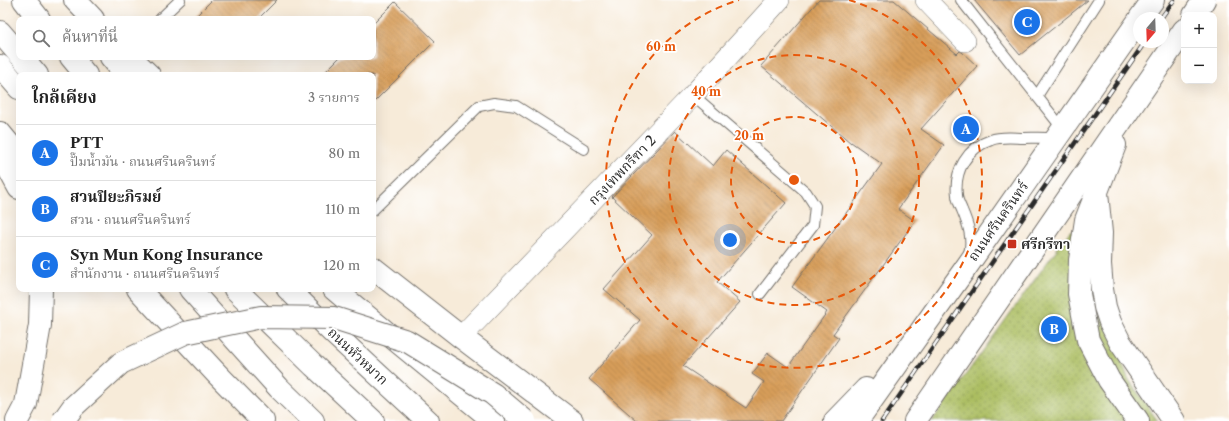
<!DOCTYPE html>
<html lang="th">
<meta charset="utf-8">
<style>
:root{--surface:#fff;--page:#f6f6f6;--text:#222;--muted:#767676;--line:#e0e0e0;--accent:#1a73e8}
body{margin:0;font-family:"Libre Caslon Text","Noto Serif Thai",serif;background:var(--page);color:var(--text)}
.controls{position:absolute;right:12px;top:12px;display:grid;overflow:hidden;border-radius:8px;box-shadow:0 4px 16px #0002}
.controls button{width:36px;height:36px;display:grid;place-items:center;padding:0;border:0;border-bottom:1px solid var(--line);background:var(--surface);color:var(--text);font:20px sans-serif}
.compass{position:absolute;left:1133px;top:12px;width:36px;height:36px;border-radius:50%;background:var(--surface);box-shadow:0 4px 16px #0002;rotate:199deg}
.you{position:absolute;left:730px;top:240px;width:14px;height:14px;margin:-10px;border:3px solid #fff;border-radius:50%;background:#1a73e8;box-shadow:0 0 0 6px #1a73e833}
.badge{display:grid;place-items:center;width:26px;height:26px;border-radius:50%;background:var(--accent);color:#fff;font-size:13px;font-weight:700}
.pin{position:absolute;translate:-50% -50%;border:2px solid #fff;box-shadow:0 1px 4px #0006}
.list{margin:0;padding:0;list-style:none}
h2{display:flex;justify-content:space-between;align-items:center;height:52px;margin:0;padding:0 16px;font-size:17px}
h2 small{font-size:13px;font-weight:400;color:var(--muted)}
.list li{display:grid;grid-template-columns:26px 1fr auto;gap:12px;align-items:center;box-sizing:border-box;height:56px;padding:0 16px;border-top:1px solid var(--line)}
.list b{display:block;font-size:15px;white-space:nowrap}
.list p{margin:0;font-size:13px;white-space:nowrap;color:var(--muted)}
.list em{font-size:13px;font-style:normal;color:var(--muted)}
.icon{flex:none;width:22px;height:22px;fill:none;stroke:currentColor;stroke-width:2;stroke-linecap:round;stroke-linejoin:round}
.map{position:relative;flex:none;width:1229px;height:421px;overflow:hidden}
.search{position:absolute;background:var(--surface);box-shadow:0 4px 16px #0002;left:16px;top:16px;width:360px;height:44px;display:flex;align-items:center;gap:10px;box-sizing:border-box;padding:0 14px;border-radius:8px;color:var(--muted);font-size:15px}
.panel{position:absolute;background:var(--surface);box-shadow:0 4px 16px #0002;left:16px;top:72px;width:360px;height:220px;border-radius:8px}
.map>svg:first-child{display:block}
.grass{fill:url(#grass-dots);stroke:#6b7446}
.building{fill:url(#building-back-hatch)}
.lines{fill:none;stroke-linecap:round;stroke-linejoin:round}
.service-casing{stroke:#726e68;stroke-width:12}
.minor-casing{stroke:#726e68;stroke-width:22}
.secondary-casing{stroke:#726e68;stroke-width:24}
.primary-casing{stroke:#726e68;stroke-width:24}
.service{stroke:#fff;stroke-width:10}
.minor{stroke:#fff;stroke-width:21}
.secondary{stroke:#fff;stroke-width:22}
.primary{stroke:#fff;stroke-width:22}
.rail-casing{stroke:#2b2b2b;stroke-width:4.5}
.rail{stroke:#fff;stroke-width:3;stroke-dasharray:9;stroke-linecap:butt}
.primary-bridge-casing{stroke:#726e68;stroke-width:24;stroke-linecap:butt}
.primary-bridge{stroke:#fff;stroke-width:22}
.ring{fill:none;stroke:#e8590c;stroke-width:2;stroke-dasharray:7 5}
.poi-dot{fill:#c8321e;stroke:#fff;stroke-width:1.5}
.labels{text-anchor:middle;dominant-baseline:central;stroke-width:3.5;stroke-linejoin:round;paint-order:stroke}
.street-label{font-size:14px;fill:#2b2b2b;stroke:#fff}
.poi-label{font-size:14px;font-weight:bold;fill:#2b2b2b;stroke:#fff;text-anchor:start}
.centre{fill:#e8590c;stroke:#fff;stroke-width:2}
.ring-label{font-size:12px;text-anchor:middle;font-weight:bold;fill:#e8590c;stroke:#fff;stroke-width:3.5;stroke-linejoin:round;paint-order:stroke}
</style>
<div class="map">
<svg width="1229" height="421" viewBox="0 0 1229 421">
<defs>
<pattern id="grass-dots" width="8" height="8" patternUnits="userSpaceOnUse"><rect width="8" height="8" fill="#abbd60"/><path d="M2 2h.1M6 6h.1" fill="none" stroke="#8b9a4f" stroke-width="1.8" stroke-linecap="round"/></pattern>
<pattern id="building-back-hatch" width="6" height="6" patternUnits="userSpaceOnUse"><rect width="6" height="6" fill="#d89e5a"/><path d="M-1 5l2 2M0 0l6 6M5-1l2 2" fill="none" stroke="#af814b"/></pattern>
</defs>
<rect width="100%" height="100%" fill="#fff"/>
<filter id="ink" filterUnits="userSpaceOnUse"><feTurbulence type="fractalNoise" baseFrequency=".025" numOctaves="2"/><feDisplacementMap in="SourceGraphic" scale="8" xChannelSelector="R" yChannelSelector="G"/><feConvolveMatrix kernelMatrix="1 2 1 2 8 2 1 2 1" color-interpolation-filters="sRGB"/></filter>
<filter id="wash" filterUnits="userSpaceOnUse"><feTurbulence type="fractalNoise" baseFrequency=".012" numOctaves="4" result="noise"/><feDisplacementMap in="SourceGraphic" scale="16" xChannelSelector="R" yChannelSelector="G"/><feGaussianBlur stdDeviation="0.9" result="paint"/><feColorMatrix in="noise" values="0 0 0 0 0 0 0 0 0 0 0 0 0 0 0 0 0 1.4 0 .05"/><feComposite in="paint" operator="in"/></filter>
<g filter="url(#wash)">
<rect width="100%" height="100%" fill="#f7ebd9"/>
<path class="grass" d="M 1070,231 L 1092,233 L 1088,278 L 1129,380 L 1158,421 L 932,421 Z"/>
<g id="blocks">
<g class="building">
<path d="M 212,0 L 277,0 L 258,19 L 193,19 Z"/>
<path d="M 819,0 L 894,0 L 957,54 L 960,51 L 962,52 L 977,66 L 921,129 L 944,145 L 898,209 L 915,221 L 833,334 L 839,338 L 781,421 L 637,421 L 589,379 L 640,320 L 604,289 L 652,235 L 612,197 L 675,131 L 713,166 L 726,150 L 786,203 L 717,282 L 740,302 L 683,366 L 746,408 L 764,382 L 752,374 L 768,353 L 788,367 L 827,312 L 792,287 L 882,164 L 851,142 L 851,143 L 761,66 Z"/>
<path d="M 974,0 L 1088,0 L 1020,55 Z"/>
<path d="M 395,2 L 435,41 L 373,103 L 373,75 L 322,75 L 340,57 L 373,57 L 373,24 Z"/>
</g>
</g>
</g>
<g filter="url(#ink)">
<use href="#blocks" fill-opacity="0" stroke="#726e68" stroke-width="1"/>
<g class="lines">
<defs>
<g id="service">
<path d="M 961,0 L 1062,128"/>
<path d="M 160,19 L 180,0"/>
<path d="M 693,95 L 806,192 L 815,206 L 813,225 L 760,294"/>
<path d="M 1037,96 L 1099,0"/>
<path d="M 373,210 L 479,106 L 494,103 L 516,106 L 584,149"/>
<path d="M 969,254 C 973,238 968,224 962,210 C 960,205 957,200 957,195 C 954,171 967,148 991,140 C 1001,136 1014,138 1024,138 C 1035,138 1044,137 1055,139"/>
</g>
<g id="minor">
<path d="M 926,0 L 965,41"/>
<path d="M 461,337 L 693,95 L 779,0"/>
</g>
<path id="secondary" d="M 1097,193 L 1101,233 L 1100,264 L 1102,289 L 1105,307 L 1110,322 L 1120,342 L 1174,421"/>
<g id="primary">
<path d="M 24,0 L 39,19"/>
<path d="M 75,0 L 93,19"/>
<path d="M 1194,15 L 1204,0"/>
<path d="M 1140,18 L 1153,0"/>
<path d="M 0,32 L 19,54"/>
<path d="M 22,57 L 37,75"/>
<path d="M 71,57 L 86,75"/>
<path d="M 111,57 L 126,75"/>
<path d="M 130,57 L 149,75"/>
<path d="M 0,66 L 19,88"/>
<path d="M 0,133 L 19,156"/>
<path d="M 1115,145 L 1086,220 L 1080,260 L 1079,294 L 1088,340 L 1109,380 L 1138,421"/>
<path d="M 0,153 L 19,188"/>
<path d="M 373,268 L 461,337 L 572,421"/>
<path d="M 138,289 L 216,373 L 263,421"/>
<path d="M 190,289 L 279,388 L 313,421"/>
<path d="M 235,289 L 314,366 L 373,421"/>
<path d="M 288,289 L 332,332 L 428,421"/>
<path d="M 334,289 L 347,300 L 494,421"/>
<path d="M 17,421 L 26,404 L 40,325 L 41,289"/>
<path d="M 835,421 L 866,389"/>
<path d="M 857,421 L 965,269 L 1139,20"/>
<path d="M 915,421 L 1184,30"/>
</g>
</defs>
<use href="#service" class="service-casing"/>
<use href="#minor" class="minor-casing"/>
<use href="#secondary" class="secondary-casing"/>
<use href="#primary" class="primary-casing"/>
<use href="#service" class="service"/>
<use href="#minor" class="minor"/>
<use href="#secondary" class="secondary"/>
<use href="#primary" class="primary"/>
<defs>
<g id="rail">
<path d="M 1161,18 L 1174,0"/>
<path d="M 882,421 L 1145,42"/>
</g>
</defs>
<use href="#rail" class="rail-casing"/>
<use href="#rail" class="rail"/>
<defs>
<path id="primary-bridge" d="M 63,421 L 73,407 L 121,363 L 185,333 L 261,317 L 334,318 L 407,341 L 493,394 L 525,421"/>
</defs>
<use href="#primary-bridge" class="primary-bridge-casing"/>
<use href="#primary-bridge" class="primary-bridge"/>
</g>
</g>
<g class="ring">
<circle cx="794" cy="180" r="63"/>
<circle cx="794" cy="180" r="125"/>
<path d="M849 0A188 188 0 1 1 739 0"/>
</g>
<rect class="poi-dot" x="1007" y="239" width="10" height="10" rx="2"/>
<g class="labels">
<g class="street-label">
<text transform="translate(622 170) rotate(-46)">กรุงเทพกรีฑา 2</text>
<text transform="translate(998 221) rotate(-55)">ถนนศรีนครินทร์</text>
<text transform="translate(358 356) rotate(43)">ถนนหัวหมาก</text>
</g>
<g class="poi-label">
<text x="1021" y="244">ศรีกรีฑา</text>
</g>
</g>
<circle cx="794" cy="180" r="6" class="centre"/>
<g class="ring-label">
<text x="661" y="51">60 m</text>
<text x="706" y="96">40 m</text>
<text x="749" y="140">20 m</text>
</g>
</svg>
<div class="controls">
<button>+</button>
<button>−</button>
</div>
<svg class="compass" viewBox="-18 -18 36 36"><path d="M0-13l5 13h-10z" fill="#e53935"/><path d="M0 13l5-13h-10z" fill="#767676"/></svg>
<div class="you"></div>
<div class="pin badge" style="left:966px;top:129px">A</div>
<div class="pin badge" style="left:1054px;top:329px">B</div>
<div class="pin badge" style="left:1027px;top:22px">C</div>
<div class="search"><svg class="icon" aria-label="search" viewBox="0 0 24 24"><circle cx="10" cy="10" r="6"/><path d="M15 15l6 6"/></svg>ค้นหาที่นี่</div>
<section class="panel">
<h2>ใกล้เคียง<small>3 รายการ</small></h2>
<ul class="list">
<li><span class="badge">A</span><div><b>PTT</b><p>ปั๊มน้ำมัน · ถนนศรีนครินทร์</p></div><em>80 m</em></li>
<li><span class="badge">B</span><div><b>สวนปิยะภิรมย์</b><p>สวน · ถนนศรีนครินทร์</p></div><em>110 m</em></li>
<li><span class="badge">C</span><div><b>Syn Mun Kong Insurance</b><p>สำนักงาน · ถนนศรีนครินทร์</p></div><em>120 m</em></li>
</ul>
</section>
</div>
